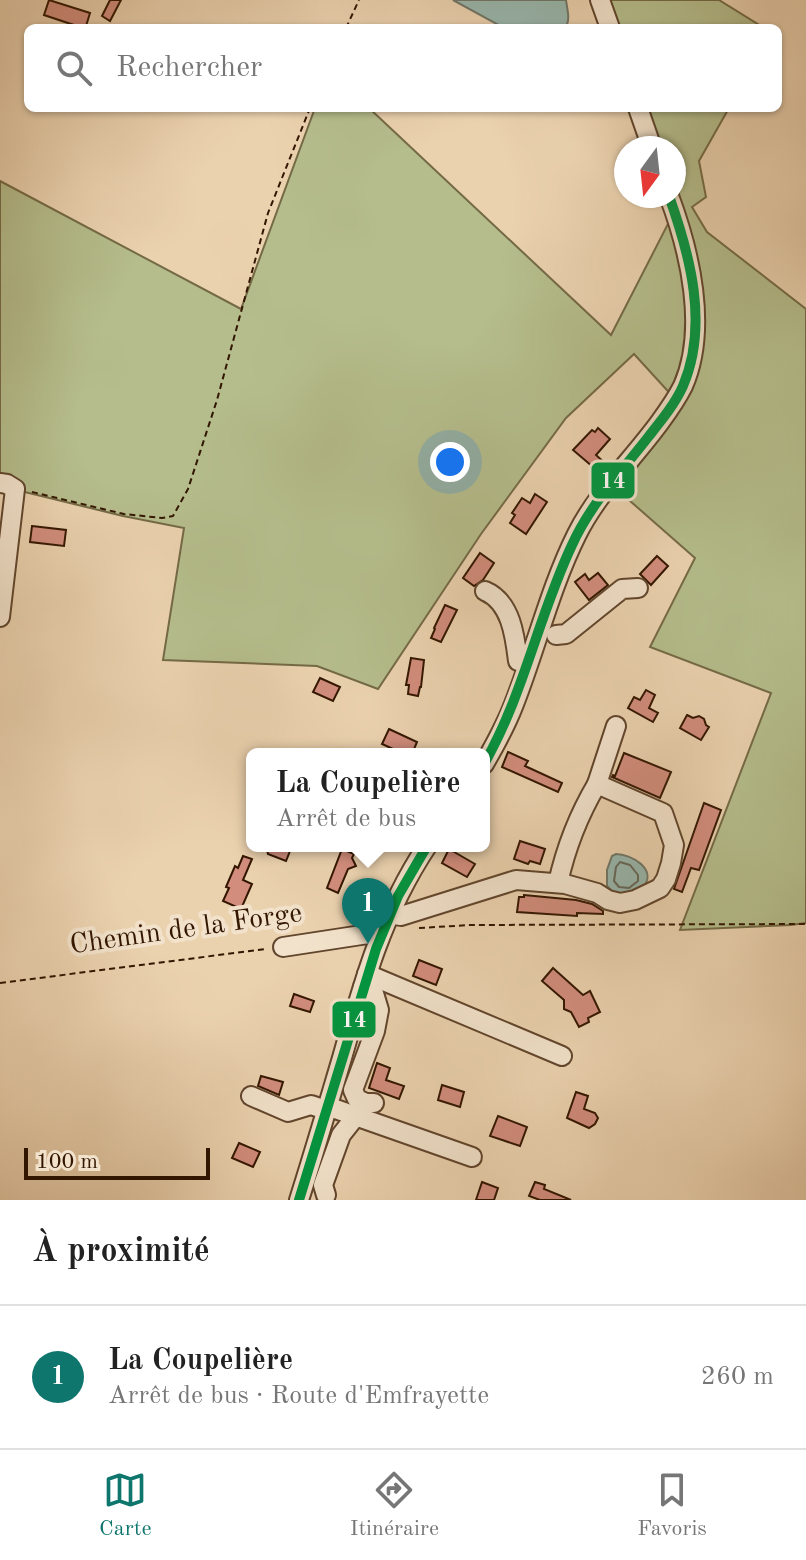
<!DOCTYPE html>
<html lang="fr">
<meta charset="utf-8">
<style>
:root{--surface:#fff;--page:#f6f6f6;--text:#222;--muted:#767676;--line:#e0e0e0;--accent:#0f766e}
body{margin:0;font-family:"Old Standard TT",serif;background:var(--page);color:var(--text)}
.compass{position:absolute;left:614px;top:136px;width:72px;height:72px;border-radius:50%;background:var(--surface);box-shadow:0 2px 6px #0004;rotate:195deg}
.scale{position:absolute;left:24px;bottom:20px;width:186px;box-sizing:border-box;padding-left:8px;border:4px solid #331600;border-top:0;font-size:22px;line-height:28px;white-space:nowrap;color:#331600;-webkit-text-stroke:6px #f2e2cb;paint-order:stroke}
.you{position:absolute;left:450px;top:462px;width:28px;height:28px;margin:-20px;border:6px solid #fff;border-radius:50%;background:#1a73e8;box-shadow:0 0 0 12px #1a73e833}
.badge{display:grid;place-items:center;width:52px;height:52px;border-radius:50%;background:var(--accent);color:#fff;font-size:26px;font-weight:700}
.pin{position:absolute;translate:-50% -66px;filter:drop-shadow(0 2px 4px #0008)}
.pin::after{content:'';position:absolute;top:42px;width:28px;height:24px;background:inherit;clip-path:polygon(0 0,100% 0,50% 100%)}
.popup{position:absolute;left:246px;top:748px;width:244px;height:104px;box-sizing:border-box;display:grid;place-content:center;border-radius:12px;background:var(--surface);filter:drop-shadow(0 2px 6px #0005);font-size:26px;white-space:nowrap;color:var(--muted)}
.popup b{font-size:30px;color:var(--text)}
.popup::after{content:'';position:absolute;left:50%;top:100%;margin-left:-16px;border:16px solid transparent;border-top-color:var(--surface)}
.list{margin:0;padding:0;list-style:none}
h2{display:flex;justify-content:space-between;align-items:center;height:104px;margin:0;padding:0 32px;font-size:34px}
h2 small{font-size:26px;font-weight:400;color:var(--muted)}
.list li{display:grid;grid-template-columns:52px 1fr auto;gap:24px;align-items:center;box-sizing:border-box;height:144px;padding:0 32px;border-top:2px solid var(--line)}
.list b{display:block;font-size:30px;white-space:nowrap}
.list p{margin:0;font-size:26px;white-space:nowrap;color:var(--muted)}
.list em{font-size:26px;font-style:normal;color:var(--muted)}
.icon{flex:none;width:44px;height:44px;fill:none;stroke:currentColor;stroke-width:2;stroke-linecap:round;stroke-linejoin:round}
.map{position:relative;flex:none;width:806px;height:1200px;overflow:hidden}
.search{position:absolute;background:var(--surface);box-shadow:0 2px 6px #0004;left:24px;right:24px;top:24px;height:88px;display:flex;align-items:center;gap:20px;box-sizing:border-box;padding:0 28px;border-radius:12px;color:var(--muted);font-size:30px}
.sheet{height:248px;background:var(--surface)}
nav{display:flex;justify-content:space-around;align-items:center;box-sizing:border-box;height:112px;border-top:2px solid var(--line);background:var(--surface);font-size:22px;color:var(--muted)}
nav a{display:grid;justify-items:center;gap:4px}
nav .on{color:var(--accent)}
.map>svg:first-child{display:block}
.green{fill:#b5bd8c;stroke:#746a46;stroke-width:2}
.water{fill:#98b7ae;stroke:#707768;stroke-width:2}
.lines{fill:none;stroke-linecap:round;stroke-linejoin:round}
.shore{stroke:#666657;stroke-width:2}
.building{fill:#d28d7d;stroke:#331600;stroke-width:2}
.minor-casing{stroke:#61452c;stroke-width:22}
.path{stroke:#331600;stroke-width:2;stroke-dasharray:6 4;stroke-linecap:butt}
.minor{stroke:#f2e2cb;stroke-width:18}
.bus-1-casing{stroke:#f2e2cb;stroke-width:16}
.bus-1{stroke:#009640;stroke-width:10}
.labels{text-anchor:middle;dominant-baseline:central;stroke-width:8;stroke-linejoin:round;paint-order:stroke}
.street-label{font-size:28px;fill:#331600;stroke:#f2e2cb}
.line-badge{stroke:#f2e2cb;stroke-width:3}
.badge-label{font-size:22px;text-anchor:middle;font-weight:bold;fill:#fff}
</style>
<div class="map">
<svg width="806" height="1200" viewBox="0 0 806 1200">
<rect width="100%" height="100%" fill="#ebd2af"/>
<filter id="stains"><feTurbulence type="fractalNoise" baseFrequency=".0025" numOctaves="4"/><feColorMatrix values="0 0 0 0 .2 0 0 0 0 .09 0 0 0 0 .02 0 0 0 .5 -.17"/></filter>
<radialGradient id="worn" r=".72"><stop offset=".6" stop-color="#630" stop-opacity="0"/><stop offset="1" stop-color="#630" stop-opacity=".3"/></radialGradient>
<g class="green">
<path d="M 607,0 L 719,0 L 764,28 L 617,28 Z"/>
<path d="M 315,108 L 369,108 L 611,335 L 670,220 L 674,196 L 674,148 L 657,148 L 644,108 L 729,108 L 699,161 L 706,197 L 692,207 L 707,232 L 806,309 L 806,923 L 791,925 L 680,930 L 771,693 L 650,647 L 695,558 L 621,493 L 673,409 L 676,400 L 634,354 L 566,418 L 481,534 L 378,689 L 317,666 L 163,660 L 184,528 L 123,516 L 0,486 L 0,181 L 241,309 Z"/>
</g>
<g class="water">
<path d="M 453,0 L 566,0 C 567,9 571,20 565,28 L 504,28 Z"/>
<path d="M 616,854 C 631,854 657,869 644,886 C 641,890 637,892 633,895 L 615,894 L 607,886 L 607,870 L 612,856 Z"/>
</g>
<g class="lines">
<path class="shore" d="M 620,862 L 630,865 L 638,875 L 638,881 L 629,888 L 619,887 L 614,881 L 616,867 Z"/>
</g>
<g class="building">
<path d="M 49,0 L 90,13 L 86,26 L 82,25 L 80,27 L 44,15 Z"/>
<path d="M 110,0 L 121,0 L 110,21 L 102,16 Z"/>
<path d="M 598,428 L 610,439 L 596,455 L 606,464 L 599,472 L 573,450 L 592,430 L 595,432 Z"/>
<path d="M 535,494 L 547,502 L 526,534 L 510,523 L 515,515 L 512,513 L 522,498 L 530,503 Z"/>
<path d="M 32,526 L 66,530 L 64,546 L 30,542 Z"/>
<path d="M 480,553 L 494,563 L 483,580 L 474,586 L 463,578 Z"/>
<path d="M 657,556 L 668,566 L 651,585 L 640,574 Z"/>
<path d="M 598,573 L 608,585 L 589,600 L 575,582 L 585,574 L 589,580 Z"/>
<path d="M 445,605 L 457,610 L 441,642 L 431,638 L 435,629 L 434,628 Z"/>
<path d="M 411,658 L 424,660 L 421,687 L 420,687 L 418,696 L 408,694 L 409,685 L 406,685 Z"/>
<path d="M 320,678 L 340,687 L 333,701 L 313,692 Z"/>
<path d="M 646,690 L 655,695 L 649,708 L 658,713 L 653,722 L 628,708 L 634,697 L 640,700 Z"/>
<path d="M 687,715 L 693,718 L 699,716 L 704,719 L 706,725 L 709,727 L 701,740 L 680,728 Z"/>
<path d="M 389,729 L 417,742 L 412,754 L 404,754 L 382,744 Z"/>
<path d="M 508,752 L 528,761 L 525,766 L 562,783 L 558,792 L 502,767 Z"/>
<path d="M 624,753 L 671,772 L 660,798 L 612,777 L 613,775 L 615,776 Z"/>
<path d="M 704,803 L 721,810 L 699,870 L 691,868 L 682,892 L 674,889 Z"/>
<path d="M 520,841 L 545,849 L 540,864 L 530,861 L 528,864 L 514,859 Z"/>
<path d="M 266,846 L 292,846 L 286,861 L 268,854 Z"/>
<path d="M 342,849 L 354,854 L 352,858 L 356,866 L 348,869 L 338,893 L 327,888 Z"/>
<path d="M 449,849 L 475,864 L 467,877 L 442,863 Z"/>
<path d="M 243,856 L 252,859 L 243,880 L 252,884 L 241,909 L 223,901 L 229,888 L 226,887 L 235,866 L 238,868 Z"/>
<path d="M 524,895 L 576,900 L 592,904 L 603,911 L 603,914 L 577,913 L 577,916 L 517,912 L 519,897 L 524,897 Z"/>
<path d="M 419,960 L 442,969 L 436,985 L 413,976 Z"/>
<path d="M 553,968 L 583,995 L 590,991 L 600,1012 L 588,1018 L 589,1022 L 579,1027 L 571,1012 L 564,1009 L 564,1000 L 542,981 Z"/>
<path d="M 294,994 L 314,1001 L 310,1012 L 290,1006 Z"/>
<path d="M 377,1063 L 390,1068 L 386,1080 L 404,1086 L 399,1099 L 369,1088 Z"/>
<path d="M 261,1076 L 283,1082 L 279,1095 L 258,1086 Z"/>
<path d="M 442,1085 L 464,1092 L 460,1107 L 438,1100 Z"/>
<path d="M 576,1092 L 588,1096 L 584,1109 L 595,1113 L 598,1118 L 595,1124 L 589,1128 L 567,1118 Z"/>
<path d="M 498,1116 L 527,1127 L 520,1146 L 490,1136 Z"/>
<path d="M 239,1143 L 260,1152 L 253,1167 L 232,1158 Z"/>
<path d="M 482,1182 L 498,1188 L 494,1200 L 476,1200 Z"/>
<path d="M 535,1182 L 545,1185 L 544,1189 L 571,1200 L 540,1200 L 529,1196 Z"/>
</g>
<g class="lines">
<defs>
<g id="minor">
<path d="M 600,0 L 610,28"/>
<path d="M 638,108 L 652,148"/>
<path d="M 0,483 L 7,484 L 15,489 L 0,617"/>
<path d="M 485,591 C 511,602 515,636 518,661"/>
<path d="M 556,635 L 566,634 L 622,589 L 638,588"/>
<path d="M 484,764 C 495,745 506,725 514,704 C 536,648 550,588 577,534 C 598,492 633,459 660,422 C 668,411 677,398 683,386 C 708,329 690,252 669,196"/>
<path d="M 597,784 L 616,726"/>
<path d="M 389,914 L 401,916 L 516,880 L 565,884 L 597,893 L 608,900 L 620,903 L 635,900 L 660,888 L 666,879 L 671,863 L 674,845 L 663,813 L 597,784 C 578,816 566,847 558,883"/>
<path d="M 283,947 L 368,934 L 379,937"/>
<path d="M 367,974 L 562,1056"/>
<path d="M 363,987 L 373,990 L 379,1010 L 375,1031 L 353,1090 L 357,1099 L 366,1103 L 374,1103"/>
<path d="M 251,1096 L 288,1112 L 311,1105 L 326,1110"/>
<path d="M 327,1106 L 472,1157"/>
<path d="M 326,1195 L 323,1185 L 341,1135 L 356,1116"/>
<path d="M 299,1200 C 314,1153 328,1105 342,1058 C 363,983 383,912 427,846"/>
</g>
</defs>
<use href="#minor" class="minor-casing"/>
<g class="path">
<path d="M 346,28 L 359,0"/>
<path d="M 32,492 L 124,514 L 162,518 L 173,516 L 188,489 L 217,400 L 268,213 L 310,108"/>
<path d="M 419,928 L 471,925 L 806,924"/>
<path d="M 0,983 L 266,949"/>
</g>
<use href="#minor" class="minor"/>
<defs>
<g id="bus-1">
<path d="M 484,764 C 524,694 538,617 572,545 C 591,503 622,471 649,436 C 661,421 675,404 683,386 C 709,325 690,255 669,196"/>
<path d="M 299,1200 L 376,949 L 398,896 L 427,846"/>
</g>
</defs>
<use href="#bus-1" class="bus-1-casing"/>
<use href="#bus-1" class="bus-1"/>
</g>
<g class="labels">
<g class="street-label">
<text transform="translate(186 930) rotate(-8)">Chemin de la Forge</text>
</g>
</g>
<g class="line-badge">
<rect x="590" y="461" width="46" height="39" rx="8" fill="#009640"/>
<rect x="331" y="1000" width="46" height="39" rx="8" fill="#009640"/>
</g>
<g class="badge-label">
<text x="613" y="488">14</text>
<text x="354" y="1027">14</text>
</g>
<rect width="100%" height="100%" filter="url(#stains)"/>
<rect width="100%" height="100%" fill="url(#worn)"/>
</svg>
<svg class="compass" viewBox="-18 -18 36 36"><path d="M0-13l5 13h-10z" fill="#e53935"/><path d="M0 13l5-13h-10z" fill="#767676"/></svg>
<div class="scale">100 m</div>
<div class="you"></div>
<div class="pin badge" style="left:368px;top:944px">1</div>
<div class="popup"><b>La Coupelière</b>Arrêt de bus</div>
<div class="search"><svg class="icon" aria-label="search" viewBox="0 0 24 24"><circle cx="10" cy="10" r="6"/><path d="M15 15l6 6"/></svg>Rechercher</div>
</div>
<section class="sheet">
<h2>À proximité<small></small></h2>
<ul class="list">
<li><span class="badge">1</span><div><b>La Coupelière</b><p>Arrêt de bus · Route d'Emfrayette</p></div><em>260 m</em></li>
</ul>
</section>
<nav>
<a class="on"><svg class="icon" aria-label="map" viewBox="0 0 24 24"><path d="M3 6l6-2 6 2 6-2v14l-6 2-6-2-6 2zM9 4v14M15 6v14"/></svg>Carte</a>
<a><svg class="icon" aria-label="directions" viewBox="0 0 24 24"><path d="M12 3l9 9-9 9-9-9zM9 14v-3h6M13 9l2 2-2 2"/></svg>Itinéraire</a>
<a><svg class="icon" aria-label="saved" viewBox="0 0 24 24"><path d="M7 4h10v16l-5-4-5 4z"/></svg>Favoris</a>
</nav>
